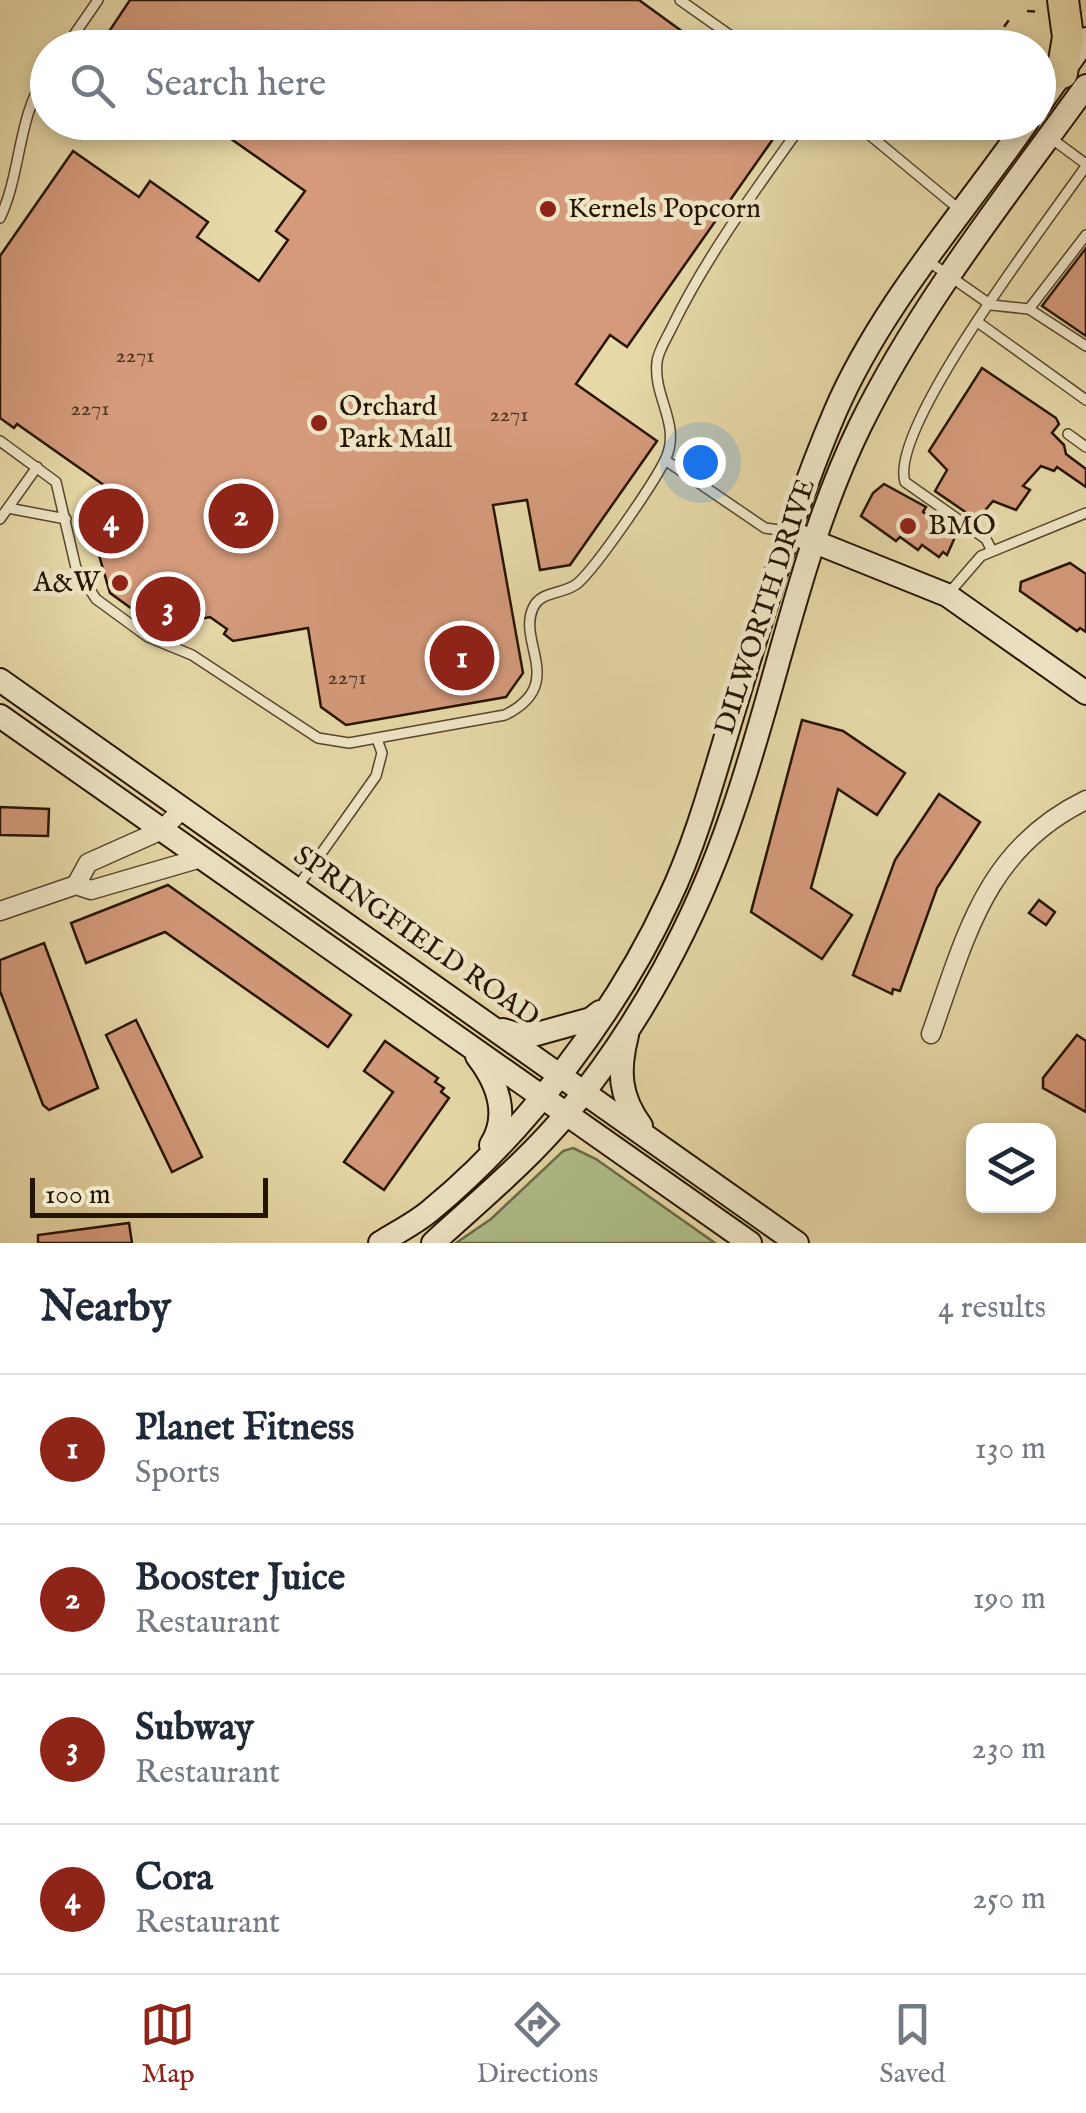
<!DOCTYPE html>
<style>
:root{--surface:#fff;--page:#f6f6f7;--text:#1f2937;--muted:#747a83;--line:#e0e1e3;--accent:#8f2418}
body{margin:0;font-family:"IM FELL English",serif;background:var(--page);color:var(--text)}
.controls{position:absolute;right:30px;bottom:30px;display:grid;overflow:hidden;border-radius:20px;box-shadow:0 5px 15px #0003}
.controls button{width:90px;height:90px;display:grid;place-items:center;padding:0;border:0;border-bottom:2px solid var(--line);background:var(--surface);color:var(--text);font:50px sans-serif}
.scale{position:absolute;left:30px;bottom:25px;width:238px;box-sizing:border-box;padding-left:10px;border:5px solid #261403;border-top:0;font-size:28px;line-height:35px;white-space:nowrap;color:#261403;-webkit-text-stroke:8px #efe6c6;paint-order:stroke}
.you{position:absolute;left:700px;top:462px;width:35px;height:35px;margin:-25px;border:8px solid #fff;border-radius:50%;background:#1a73e8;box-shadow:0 0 0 15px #1a73e833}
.badge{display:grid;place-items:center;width:65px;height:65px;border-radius:50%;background:var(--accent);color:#fff;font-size:32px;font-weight:700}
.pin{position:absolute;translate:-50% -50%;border:5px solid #fff;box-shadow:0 2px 10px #0006}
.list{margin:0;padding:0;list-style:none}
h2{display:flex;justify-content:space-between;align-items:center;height:130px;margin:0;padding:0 40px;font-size:42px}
h2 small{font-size:32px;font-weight:400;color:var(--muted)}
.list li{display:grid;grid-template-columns:65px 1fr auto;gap:30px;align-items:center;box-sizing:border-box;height:150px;padding:0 40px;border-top:2px solid var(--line)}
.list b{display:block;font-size:38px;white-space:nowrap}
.list p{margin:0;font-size:32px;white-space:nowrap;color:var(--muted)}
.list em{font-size:32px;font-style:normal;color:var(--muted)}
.icon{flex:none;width:55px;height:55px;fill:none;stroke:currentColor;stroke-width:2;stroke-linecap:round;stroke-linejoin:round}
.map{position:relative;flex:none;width:1086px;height:1243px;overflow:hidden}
.search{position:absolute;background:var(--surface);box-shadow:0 5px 15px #0003;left:30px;right:30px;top:30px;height:110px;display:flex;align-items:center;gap:25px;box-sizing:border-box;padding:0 35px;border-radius:55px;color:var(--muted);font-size:38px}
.sheet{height:730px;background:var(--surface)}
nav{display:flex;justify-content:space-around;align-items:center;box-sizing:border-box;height:140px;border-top:2px solid var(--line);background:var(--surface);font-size:28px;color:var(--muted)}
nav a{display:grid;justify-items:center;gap:5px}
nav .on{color:var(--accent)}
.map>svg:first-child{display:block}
.green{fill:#afc08c;stroke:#6a6a48;stroke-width:2.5}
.building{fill:#d49a7b;stroke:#261403;stroke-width:2.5}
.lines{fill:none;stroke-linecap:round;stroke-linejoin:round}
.lane-casing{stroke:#56452c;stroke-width:12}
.street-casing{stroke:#56452c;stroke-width:21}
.secondary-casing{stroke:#261403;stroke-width:26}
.highway-casing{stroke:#261403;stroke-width:34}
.path{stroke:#261403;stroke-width:2.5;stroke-dasharray:8 5;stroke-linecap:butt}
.lane{stroke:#efe6c6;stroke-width:9}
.street{stroke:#efe6c6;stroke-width:18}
.secondary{stroke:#efe6c6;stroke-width:22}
.highway{stroke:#e7d9a8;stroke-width:30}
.poi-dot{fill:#8f2418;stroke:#efe6c6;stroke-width:4}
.labels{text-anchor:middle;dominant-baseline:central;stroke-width:9;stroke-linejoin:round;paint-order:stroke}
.number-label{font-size:22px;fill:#523621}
.poi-label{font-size:28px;fill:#261403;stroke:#efe6c6;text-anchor:start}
.street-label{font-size:28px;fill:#261403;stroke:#efe6c6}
</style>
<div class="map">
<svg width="1086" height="1243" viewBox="0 0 1086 1243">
<rect width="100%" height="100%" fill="#e7d9a8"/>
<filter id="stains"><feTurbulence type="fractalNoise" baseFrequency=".002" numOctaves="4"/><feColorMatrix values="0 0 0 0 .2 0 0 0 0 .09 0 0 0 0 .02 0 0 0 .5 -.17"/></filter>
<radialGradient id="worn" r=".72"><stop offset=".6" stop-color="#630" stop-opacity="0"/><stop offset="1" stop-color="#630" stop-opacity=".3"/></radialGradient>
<path class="green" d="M 573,1148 L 596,1159 L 715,1243 L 456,1243 L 491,1219 L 563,1151 Z"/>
<g class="building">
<path d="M 130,0 L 639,0 L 705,48 L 98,48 Z"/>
<path d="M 207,122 L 785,122 L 627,347 L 610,335 L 576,384 L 657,441 L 570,565 L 540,570 L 527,500 L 493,505 L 523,673 L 506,697 L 346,725 L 321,707 L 308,628 L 233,641 L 224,634 L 227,629 L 210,617 L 157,627 L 110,593 L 94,538 L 99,537 L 95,508 L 108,488 L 17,424 L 14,428 L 0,418 L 0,256 L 73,151 L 139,197 L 150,181 L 208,222 L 197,237 L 259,281 L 288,240 L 276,231 L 305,191 Z"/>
<path d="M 1086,248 L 1086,336 L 1042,306 Z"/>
<path d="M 982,368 L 1056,418 L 1059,424 L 1052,433 L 1064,445 L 1066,454 L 1086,469 L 1086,487 L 1057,467 L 1054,471 L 1041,466 L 1023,486 L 1030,490 L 1016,510 L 993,501 L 977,520 L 935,491 L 947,470 L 929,451 Z"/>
<path d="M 884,484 L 926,507 L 923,512 L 956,535 L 947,555 L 943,552 L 939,557 L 922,545 L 918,550 L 900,537 L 896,541 L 861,516 L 873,493 Z"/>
<path d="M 1070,563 L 1086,574 L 1086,632 L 1080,628 L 1077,631 L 1020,591 L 1021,582 Z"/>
<path d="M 802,720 L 843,731 L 905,773 L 877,815 L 838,789 L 811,888 L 852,915 L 822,959 L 751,912 Z"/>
<path d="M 939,794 L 980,822 L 937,888 L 900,991 L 893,989 L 892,994 L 853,975 L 895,860 Z"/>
<path d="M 0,807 L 49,809 L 48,836 L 0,835 Z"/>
<path d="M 168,885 L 351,1015 L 328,1047 L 165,932 L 86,963 L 71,923 Z"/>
<path d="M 1039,900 L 1055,912 L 1046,925 L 1029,913 Z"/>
<path d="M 44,943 L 98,1088 L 49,1110 L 43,1105 L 0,991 L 0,960 Z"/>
<path d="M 136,1020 L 202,1157 L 172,1172 L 106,1035 Z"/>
<path d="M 1077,1035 L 1086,1041 L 1086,1112 L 1043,1088 L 1043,1078 Z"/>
<path d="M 385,1041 L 438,1078 L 435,1082 L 444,1088 L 441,1092 L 449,1098 L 384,1190 L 344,1162 L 393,1092 L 364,1071 Z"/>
<path d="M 129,1223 L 132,1243 L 38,1243 L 38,1235 Z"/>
</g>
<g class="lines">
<defs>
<g id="lane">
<path d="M 680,0 L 748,48"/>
<path d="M 65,48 L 98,0"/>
<path d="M 854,122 L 960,210"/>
<path d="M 1052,139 L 1086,164"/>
<path d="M 0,218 C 22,172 17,115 48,72"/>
<path d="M 928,261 L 991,305 L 1029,309 L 1086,346"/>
<path d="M 1029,309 L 1086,235"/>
<path d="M 979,323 L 1086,400"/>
<path d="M 1068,434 L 1086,447"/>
<path d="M 0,441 L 56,482 L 76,568 L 96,599 L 148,637 L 192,655 L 318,738 L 349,743 L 505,715 C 567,684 517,643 533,608 C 541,590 564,595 578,583 C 597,566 655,482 666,458 C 681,424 653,397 657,362 C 658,351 667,338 672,327 C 707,255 757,188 804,122"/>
<path d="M 665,460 L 765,528 L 786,531"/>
<path d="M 8,508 L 66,519"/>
<path d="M 0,519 L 37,467"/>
<path d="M 992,551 L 986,539 L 905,482 C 888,427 1049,220 1086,166"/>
<path d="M 949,593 L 981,556 L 1086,513"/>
<path d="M 296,889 L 376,776 L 382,753 L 377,739"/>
</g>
<g id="street">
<path d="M 76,885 L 88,863 L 162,830 L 183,808"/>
<path d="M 0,911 L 76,885 L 91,890 L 201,858"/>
<path d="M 931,1034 C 966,936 985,849 1086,800"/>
</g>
<g id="secondary">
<path d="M 1038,107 L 1086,39"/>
<path d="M 800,536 L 947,595 L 1086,693"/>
<path d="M 0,680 L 797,1243"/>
<path d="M 0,716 L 750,1243"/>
<path d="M 503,1030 L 526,1037 L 591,1019 L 600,1012"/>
<path d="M 627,1035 C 618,1070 619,1096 641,1126"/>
<path d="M 477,1056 C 497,1082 510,1115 491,1145"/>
<path d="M 380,1243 C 397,1232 416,1223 431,1210 C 525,1133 618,1010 669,899 C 697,840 714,775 733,713 C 764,611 793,510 835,412 C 880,307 962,215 1027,122"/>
<path d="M 433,1243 C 479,1201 529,1160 569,1111 C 640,1025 696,920 732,814 C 777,686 800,549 860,426 C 920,304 1007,195 1086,86"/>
</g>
<path id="highway" d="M 1062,73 L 1068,37 L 1063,0"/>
</defs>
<use href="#lane" class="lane-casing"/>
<use href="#street" class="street-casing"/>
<use href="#secondary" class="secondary-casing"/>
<use href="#highway" class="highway-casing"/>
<g class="path">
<path d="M 1027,11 L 1040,12"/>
<path d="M 989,48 L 1009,20"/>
<path d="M 925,139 L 937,122"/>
</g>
<use href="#lane" class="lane"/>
<use href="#street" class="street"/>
<use href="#secondary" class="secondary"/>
<use href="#highway" class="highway"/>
</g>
<g class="poi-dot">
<circle cx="548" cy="209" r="10"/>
<circle cx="319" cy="423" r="10"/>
<circle cx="908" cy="526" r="10"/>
<circle cx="120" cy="583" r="10"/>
</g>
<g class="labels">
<g class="number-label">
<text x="135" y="356">2271</text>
<text x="90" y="409">2271</text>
<text x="509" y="415">2271</text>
<text x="347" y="678">2271</text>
</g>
<g class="poi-label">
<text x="568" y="209">Kernels Popcorn</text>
<text x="339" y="407">Orchard<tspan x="339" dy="32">Park Mall</tspan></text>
<text x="928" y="526">BMO</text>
<text x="100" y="583" text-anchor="end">A&amp;W</text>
</g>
<g class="street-label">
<text transform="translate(766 607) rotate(-72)">DILWORTH DRIVE</text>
<text transform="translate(416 937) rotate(35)">SPRINGFIELD ROAD</text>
</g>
</g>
<rect width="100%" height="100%" filter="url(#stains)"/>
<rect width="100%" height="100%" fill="url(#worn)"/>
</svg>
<div class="controls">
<button><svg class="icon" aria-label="layers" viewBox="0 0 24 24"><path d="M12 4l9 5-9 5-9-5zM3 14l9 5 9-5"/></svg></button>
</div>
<div class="scale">100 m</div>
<div class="you"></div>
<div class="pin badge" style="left:462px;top:658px">1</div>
<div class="pin badge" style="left:241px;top:516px">2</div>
<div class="pin badge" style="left:168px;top:609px">3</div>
<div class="pin badge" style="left:111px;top:521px">4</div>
<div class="search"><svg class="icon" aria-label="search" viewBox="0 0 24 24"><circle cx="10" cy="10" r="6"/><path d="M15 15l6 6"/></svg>Search here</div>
</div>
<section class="sheet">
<h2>Nearby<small>4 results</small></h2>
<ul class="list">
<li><span class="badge">1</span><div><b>Planet Fitness</b><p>Sports</p></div><em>130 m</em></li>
<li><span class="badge">2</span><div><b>Booster Juice</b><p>Restaurant</p></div><em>190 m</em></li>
<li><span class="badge">3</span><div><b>Subway</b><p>Restaurant</p></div><em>230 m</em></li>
<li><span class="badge">4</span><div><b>Cora</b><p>Restaurant</p></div><em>250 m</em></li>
</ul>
</section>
<nav>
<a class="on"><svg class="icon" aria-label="map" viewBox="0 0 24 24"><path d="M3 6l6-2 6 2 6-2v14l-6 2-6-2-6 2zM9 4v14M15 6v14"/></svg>Map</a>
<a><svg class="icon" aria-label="directions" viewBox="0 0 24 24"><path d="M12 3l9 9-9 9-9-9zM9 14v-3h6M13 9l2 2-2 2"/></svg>Directions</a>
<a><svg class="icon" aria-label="saved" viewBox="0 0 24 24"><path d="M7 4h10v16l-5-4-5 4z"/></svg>Saved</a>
</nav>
